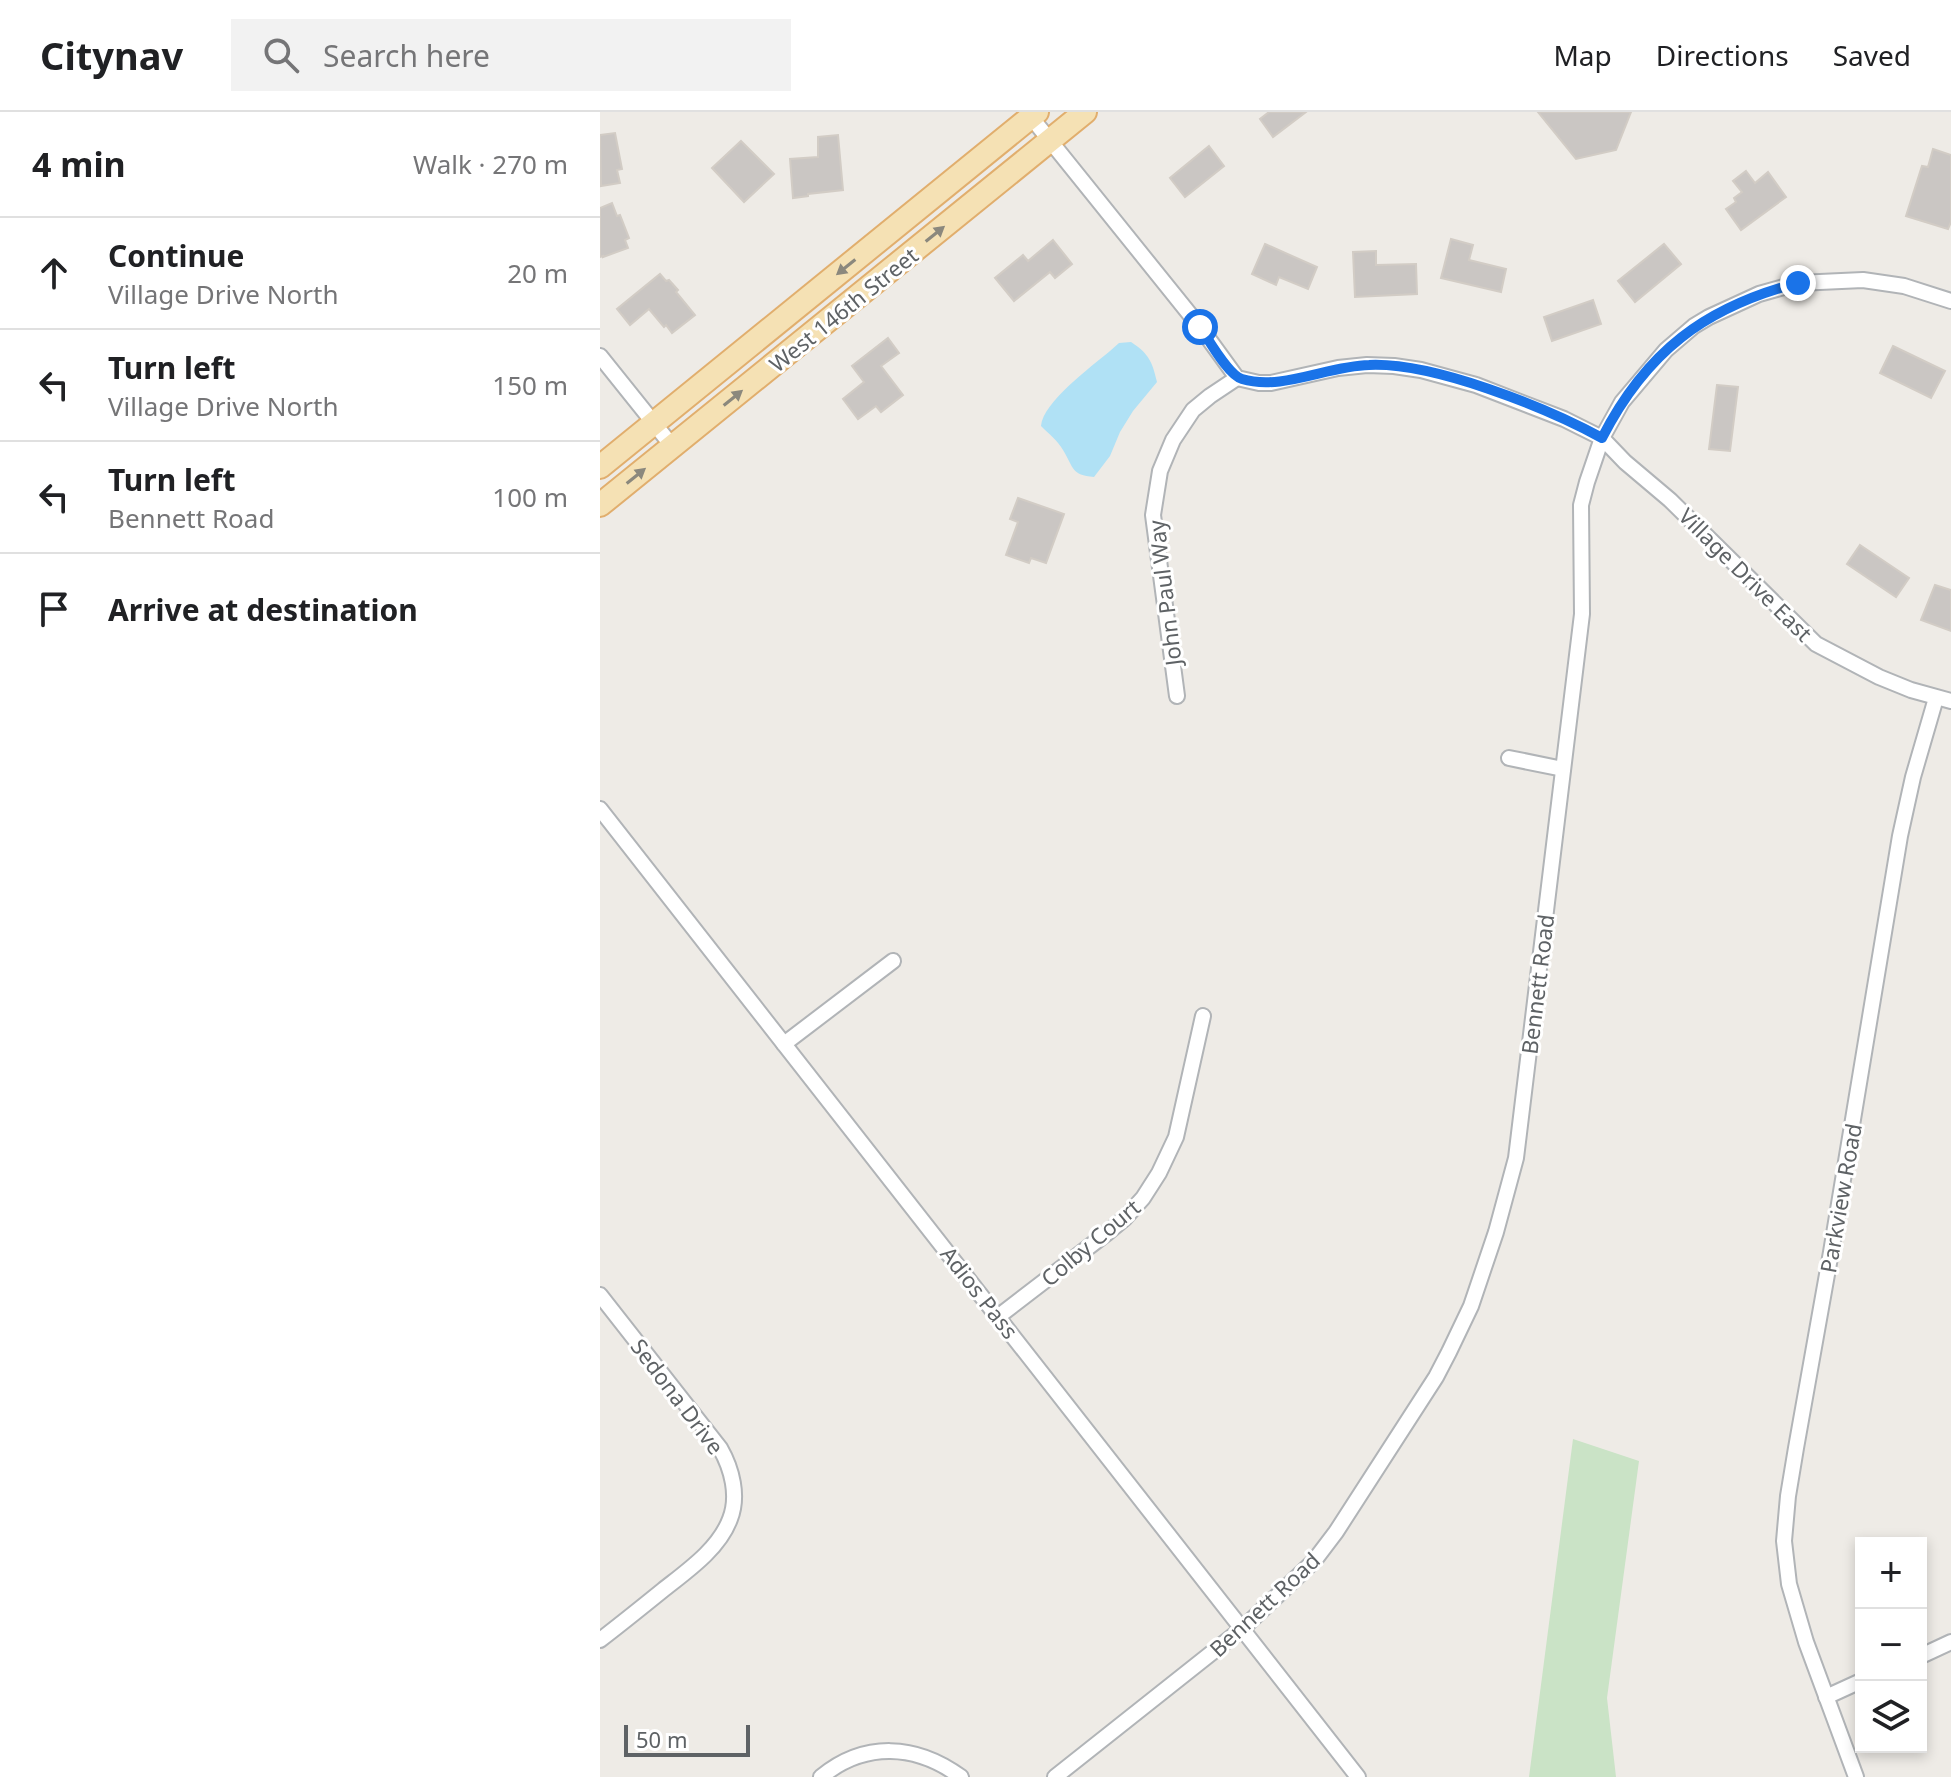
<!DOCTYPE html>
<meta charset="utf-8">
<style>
:root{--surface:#fff;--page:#f2f2f2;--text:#202124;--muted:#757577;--line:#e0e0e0}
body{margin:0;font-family:"Noto Sans",sans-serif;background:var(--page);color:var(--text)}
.controls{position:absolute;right:24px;bottom:24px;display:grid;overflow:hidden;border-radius:0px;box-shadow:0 4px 12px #0003}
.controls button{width:72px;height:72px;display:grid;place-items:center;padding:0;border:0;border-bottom:2px solid var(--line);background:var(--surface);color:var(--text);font:40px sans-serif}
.scale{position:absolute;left:24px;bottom:20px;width:126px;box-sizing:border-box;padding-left:8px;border:4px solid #5e6265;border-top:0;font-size:22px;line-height:28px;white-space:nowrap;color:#5e6265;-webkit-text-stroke:6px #fff;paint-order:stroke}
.stop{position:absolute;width:24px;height:24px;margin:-18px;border:6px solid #1a73e8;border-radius:50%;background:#fff}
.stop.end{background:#1a73e8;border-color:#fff;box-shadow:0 2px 8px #0008}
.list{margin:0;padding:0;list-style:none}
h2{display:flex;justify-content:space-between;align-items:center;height:104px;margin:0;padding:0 32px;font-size:34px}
h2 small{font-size:26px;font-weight:400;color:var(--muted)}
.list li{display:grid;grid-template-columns:52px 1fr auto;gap:24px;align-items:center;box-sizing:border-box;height:112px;padding:0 32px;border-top:2px solid var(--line)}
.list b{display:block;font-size:30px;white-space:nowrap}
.list p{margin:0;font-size:26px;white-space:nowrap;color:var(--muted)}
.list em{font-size:26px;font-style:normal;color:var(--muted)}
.icon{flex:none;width:44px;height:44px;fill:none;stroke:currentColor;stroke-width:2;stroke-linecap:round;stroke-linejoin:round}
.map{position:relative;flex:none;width:1351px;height:1665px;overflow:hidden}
header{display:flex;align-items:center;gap:48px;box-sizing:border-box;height:112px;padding:0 40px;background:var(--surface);border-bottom:2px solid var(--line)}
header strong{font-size:38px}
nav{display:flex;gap:44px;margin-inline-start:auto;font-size:28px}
.search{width:560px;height:72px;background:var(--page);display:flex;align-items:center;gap:20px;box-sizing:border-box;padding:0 28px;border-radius:0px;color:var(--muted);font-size:30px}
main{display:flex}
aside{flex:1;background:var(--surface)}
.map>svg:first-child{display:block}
.green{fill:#cae3c6}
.water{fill:#b0e1f5}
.building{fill:#cac6c3;stroke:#d2ccc5;stroke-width:2}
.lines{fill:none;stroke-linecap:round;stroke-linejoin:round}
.minor-casing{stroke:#b1b4b7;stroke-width:18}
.primary-casing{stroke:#e1ae6d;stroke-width:26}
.minor{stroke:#fff;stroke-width:14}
.primary{stroke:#f5e1b4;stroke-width:22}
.oneway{fill:#8b887d}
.route{stroke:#1a73e8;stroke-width:10}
.labels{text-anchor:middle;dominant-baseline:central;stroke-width:6;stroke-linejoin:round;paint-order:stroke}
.street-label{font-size:22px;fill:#5e6265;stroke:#fff}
</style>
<header>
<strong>Citynav</strong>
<div class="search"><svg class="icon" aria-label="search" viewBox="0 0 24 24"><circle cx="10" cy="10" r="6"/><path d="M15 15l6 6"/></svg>Search here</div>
<nav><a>Map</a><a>Directions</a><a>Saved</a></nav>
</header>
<main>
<aside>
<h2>4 min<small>Walk · 270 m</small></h2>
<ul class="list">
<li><svg class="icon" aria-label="ahead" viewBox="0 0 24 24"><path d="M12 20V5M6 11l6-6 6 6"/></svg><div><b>Continue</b><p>Village Drive North</p></div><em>20 m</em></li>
<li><svg class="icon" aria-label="left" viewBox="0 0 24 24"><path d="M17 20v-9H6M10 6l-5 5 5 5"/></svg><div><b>Turn left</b><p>Village Drive North</p></div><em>150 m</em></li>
<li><svg class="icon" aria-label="left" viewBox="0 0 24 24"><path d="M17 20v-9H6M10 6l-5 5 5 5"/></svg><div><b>Turn left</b><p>Bennett Road</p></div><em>100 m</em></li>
<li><svg class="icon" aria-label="arrive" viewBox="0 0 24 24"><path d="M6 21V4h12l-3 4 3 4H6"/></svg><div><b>Arrive at destination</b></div></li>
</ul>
</aside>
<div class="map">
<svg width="1351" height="1665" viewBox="0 0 1351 1665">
<rect width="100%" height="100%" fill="#eeebe6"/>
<path class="green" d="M 973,1327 L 1039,1349 L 1007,1586 L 1016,1665 L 929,1665 Z"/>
<path class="water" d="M 531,230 C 549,242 552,249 557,270 L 533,299 L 520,320 L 510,344 L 494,365 C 471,363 474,356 463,338 C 458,329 448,321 441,314 C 443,290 491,255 510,239 L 519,231 Z"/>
<g class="building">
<path d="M 669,0 L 706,0 L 673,25 L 660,7 Z"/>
<path d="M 938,0 L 1031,0 L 1016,38 L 976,47 Z"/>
<path d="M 15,21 L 22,57 L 17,58 L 20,71 L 1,74 L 0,23 Z"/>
<path d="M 238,23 L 243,78 L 208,82 L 208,84 L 193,86 L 190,47 L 218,45 L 218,25 Z"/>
<path d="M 141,29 L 174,62 L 144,90 L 112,56 Z"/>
<path d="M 609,34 L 624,54 L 585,85 L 570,66 Z"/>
<path d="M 1333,37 L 1351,43 L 1351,110 L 1348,117 L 1306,104 L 1322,54 L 1328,55 Z"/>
<path d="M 1146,59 L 1155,71 L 1168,60 L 1186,85 L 1141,118 L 1126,97 L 1136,90 L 1134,86 L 1142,80 L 1133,69 Z"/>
<path d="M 12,91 L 17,104 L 20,103 L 29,126 L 25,128 L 28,136 L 3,145 L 3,144 L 0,145 L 0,96 Z"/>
<path d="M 851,127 L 873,133 L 869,148 L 906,157 L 901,180 L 841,166 Z"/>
<path d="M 453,128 L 472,152 L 455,166 L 450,160 L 414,189 L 395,166 L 423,143 L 428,149 Z"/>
<path d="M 665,132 L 717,155 L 708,177 L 679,165 L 676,173 L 652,162 Z"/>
<path d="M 1064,132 L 1081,152 L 1035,190 L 1018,169 Z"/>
<path d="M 776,139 L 776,153 L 816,152 L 817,182 L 755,185 L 753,140 Z"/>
<path d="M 60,162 L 66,169 L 69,168 L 78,178 L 76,180 L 95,203 L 72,221 L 66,213 L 64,215 L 49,197 L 30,213 L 17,197 Z"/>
<path d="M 993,188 L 1001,212 L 952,229 L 944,205 Z"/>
<path d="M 288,226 L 299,241 L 281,254 L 303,283 L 281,300 L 276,294 L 258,307 L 243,287 L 264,270 L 252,254 Z"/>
<path d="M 1293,234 L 1345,259 L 1331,286 L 1280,261 Z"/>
<path d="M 1117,273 L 1138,275 L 1130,339 L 1109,337 Z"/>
<path d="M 418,386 L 464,402 L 446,451 L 431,446 L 429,451 L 406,443 L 418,410 L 410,407 Z"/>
<path d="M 1260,433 L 1309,466 L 1296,485 L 1247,452 Z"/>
<path d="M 1335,473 L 1351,478 L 1351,519 L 1321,508 Z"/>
</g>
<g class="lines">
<defs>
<g id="minor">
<path d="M 431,5 L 600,215 L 637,266 L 659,271 L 671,271 L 738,256 L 767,253 L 794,254 L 821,258 L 876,273 L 964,307 L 1002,326 L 1025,350 L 1070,388 L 1216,532 L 1279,565 L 1311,578 L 1351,589"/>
<path d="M 0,244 L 73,335"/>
<path d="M 577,584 L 553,403 L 560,359 L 573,328 L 593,298 L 610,284 L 637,266"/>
<path d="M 909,646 L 963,657"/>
<path d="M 0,697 L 758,1665"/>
<path d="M 184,932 L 293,849"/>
<path d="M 0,1183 L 120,1336 C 132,1357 139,1384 130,1407 C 119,1437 87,1459 63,1478 C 42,1495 21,1512 0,1528"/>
<path d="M 399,1204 L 507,1121 L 525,1106 L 543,1086 L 559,1061 L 576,1025 L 603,904"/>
<path d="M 1321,1544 L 1351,1530"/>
<path d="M 1226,1585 L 1261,1569"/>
<path d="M 221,1665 C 265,1629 316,1632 361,1665"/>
<path d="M 455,1665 L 643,1516 L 714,1449 L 736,1420 L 836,1265 L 849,1240 L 871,1194 L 896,1120 L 916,1046 L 982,502 L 981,393 L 987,370 L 1002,326 L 1022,290 L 1066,238 L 1094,214 L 1109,205 L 1159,182 L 1198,171 L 1263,168 L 1304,174 L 1351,189"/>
<path d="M 1256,1665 L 1206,1530 L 1189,1472 L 1184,1429 L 1188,1384 L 1196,1336 L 1231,1140 L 1300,724 L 1313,665 L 1336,586"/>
</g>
<g id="primary">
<path d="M 0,355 L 437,0"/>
<path d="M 0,393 L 485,0"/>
</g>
</defs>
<use href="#minor" class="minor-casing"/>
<use href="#primary" class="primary-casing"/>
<use href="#minor" class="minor"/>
<use href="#primary" class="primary"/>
</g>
<defs><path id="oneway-solid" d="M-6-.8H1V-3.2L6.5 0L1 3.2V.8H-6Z" transform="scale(2)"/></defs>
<g class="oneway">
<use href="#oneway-solid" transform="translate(335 122) rotate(-39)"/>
<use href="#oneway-solid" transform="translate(246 155) rotate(141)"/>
<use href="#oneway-solid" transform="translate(133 286) rotate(-39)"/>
<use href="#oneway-solid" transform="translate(36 364) rotate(-39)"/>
</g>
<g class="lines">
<path class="route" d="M 600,215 C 609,228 628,263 642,267 C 682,279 727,254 769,253 C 833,250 945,295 1002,326 C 1046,240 1105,195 1198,171"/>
</g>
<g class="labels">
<g class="street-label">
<text transform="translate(243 197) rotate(-39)">West 146th Street</text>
<text transform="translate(1146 462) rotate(45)">Village Drive East</text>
<text transform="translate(564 481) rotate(-97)">John Paul Way</text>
<text transform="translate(937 872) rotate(-83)">Bennett Road</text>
<text transform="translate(1240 1086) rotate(-80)">Parkview Road</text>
<text transform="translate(490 1130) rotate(-40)">Colby Court</text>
<text transform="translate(380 1180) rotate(52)">Adios Pass</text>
<text transform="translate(78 1284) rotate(53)">Sedona Drive</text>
<text transform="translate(664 1492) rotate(-43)">Bennett Road</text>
</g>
</g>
</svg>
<div class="controls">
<button>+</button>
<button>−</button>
<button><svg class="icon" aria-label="layers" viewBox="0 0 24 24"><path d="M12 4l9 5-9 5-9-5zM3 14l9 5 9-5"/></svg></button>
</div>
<div class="scale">50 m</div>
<div class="stop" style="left:600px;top:215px"></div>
<div class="stop end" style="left:1198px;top:171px"></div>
</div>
</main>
